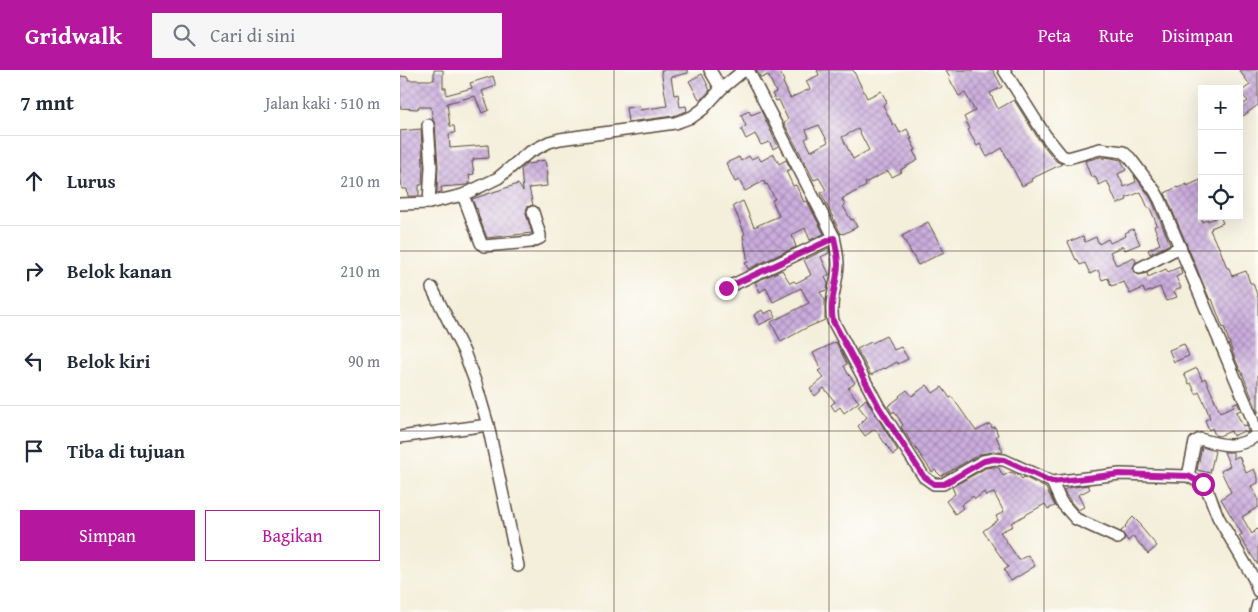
<!DOCTYPE html>
<html lang="id">
<meta charset="utf-8">
<style>
:root{--surface:#fff;--page:#f6f6f7;--text:#1f2937;--muted:#747a83;--line:#e0e1e3;--accent:#b5179e}
body{margin:0;font-family:"Gentium Book Plus",serif;background:var(--page);color:var(--text)}
.controls{position:absolute;right:15px;top:15px;display:grid;overflow:hidden;border-radius:0px;box-shadow:0 5px 20px #0002}
.controls button{width:45px;height:45px;display:grid;place-items:center;padding:0;border:0;border-bottom:1px solid var(--line);background:var(--surface);color:var(--text);font:25px sans-serif}
.stop{position:absolute;width:15px;height:15px;margin:-11px;border:4px solid #b5179e;border-radius:50%;background:#fff}
.stop.end{background:#b5179e;border-color:#fff;box-shadow:0 1px 5px #0008}
.list{margin:0;padding:0;list-style:none}
h2{display:flex;justify-content:space-between;align-items:center;height:65px;margin:0;padding:0 20px;font-size:21px}
h2 small{font-size:16px;font-weight:400;color:var(--muted)}
.list li{display:grid;grid-template-columns:32px 1fr auto;gap:15px;align-items:center;box-sizing:border-box;height:90px;padding:0 20px;border-top:1px solid var(--line)}
.list b{display:block;font-size:19px;white-space:nowrap}
.list em{font-size:16px;font-style:normal;color:var(--muted)}
.actions{display:flex;gap:10px;padding:15px 20px}
.actions a{flex:1;padding:11px 0;border:1px solid var(--accent);border-radius:0px;text-align:center;font-size:18px;color:var(--accent)}
.actions .main{background:var(--accent);color:#fff}
.icon{flex:none;width:28px;height:28px;fill:none;stroke:currentColor;stroke-width:2;stroke-linecap:round;stroke-linejoin:round}
.map{position:relative;flex:none;width:858px;height:542px;overflow:hidden}
header{display:flex;align-items:center;gap:30px;box-sizing:border-box;height:70px;padding:0 25px;background:var(--accent);color:#fff}
header strong{font-size:24px}
nav{display:flex;gap:28px;margin-inline-start:auto;font-size:18px}
.search{width:350px;height:45px;background:var(--page);display:flex;align-items:center;gap:12px;box-sizing:border-box;padding:0 18px;border-radius:0px;color:var(--muted);font-size:19px}
main{display:flex}
aside{flex:1;background:var(--surface)}
.map>svg:first-child{display:block}
.building{fill:url(#building-cross-hatch);fill-rule:evenodd}
.lines{fill:none;stroke-linecap:round;stroke-linejoin:round}
.minor-casing{stroke:#57483a;stroke-width:14}
.minor{stroke:#fff;stroke-width:11}
.route{stroke:#b5179e;stroke-width:6}
.grid{fill:none;stroke:#3b2a1e;stroke-width:1;stroke-opacity:0.55}
</style>
<header>
<strong>Gridwalk</strong>
<div class="search"><svg class="icon" aria-label="search" viewBox="0 0 24 24"><circle cx="10" cy="10" r="6"/><path d="M15 15l6 6"/></svg>Cari di sini</div>
<nav><a>Peta</a><a>Rute</a><a>Disimpan</a></nav>
</header>
<main>
<aside>
<h2>7 mnt<small>Jalan kaki · 510 m</small></h2>
<ul class="list">
<li><svg class="icon" aria-label="ahead" viewBox="0 0 24 24"><path d="M12 20V5M6 11l6-6 6 6"/></svg><div><b>Lurus</b></div><em>210 m</em></li>
<li><svg class="icon" aria-label="right" viewBox="0 0 24 24"><path d="M7 20v-9h11M14 6l5 5-5 5"/></svg><div><b>Belok kanan</b></div><em>210 m</em></li>
<li><svg class="icon" aria-label="left" viewBox="0 0 24 24"><path d="M17 20v-9H6M10 6l-5 5 5 5"/></svg><div><b>Belok kiri</b></div><em>90 m</em></li>
<li><svg class="icon" aria-label="arrive" viewBox="0 0 24 24"><path d="M6 21V4h12l-3 4 3 4H6"/></svg><div><b>Tiba di tujuan</b></div></li>
</ul>
<div class="actions"><a class="main">Simpan</a><a>Bagikan</a></div>
</aside>
<div class="map">
<svg width="858" height="542" viewBox="0 0 858 542">
<defs>
<pattern id="building-cross-hatch" width="8" height="8" patternUnits="userSpaceOnUse" patternTransform="scale(1.25)"><rect width="8" height="8" fill="#caaddd"/><path d="M0 0l8 8M0 8l8-8" fill="none" stroke="#a58db3"/></pattern>
</defs>
<rect width="100%" height="100%" fill="#fdfcf7"/>
<filter id="ink" filterUnits="userSpaceOnUse"><feTurbulence type="fractalNoise" baseFrequency=".02" numOctaves="2"/><feDisplacementMap in="SourceGraphic" scale="10" xChannelSelector="R" yChannelSelector="G"/><feConvolveMatrix kernelMatrix="1 2 1 2 8 2 1 2 1" color-interpolation-filters="sRGB"/></filter>
<filter id="wash" filterUnits="userSpaceOnUse"><feTurbulence type="fractalNoise" baseFrequency=".0096" numOctaves="4" result="noise"/><feDisplacementMap in="SourceGraphic" scale="20" xChannelSelector="R" yChannelSelector="G"/><feGaussianBlur stdDeviation="1.12" result="paint"/><feColorMatrix in="noise" values="0 0 0 0 0 0 0 0 0 0 0 0 0 0 0 0 0 1.4 0 .05"/><feComposite in="paint" operator="in"/></filter>
<g filter="url(#wash)">
<rect width="100%" height="100%" fill="#f4efdb"/>
<g id="blocks">
<g class="building">
<path d="M 34,0 L 43,0 L 43,18 L 46,18 L 46,25 L 72,18 L 70,13 L 93,6 L 96,16 L 82,21 L 89,40 L 82,43 L 75,26 L 47,33 L 50,56 L 54,56 L 55,63 L 49,64 L 50,78 L 88,75 L 89,88 L 73,89 L 74,91 L 72,91 L 74,104 L 69,105 L 70,113 L 67,115 L 41,117 L 42,122 L 37,123 L 38,96 L 35,54 L 33,50 L 31,37 L 18,37 L 18,39 L 0,38 L 0,6 L 8,7 L 8,10 L 34,10 Z"/>
<path d="M 261,0 L 288,0 L 288,3 L 271,7 L 274,25 L 278,24 L 280,37 L 286,36 L 287,41 L 273,46 L 228,52 L 226,38 L 239,36 L 240,40 L 267,36 Z"/>
<path d="M 356,0 L 379,0 L 384,11 L 383,12 L 390,28 L 410,19 L 406,11 L 419,5 L 417,0 L 453,0 L 467,28 L 481,21 L 487,32 L 483,35 L 493,55 L 495,54 L 500,63 L 507,59 L 512,69 L 510,69 L 516,80 L 513,81 L 518,90 L 500,100 L 502,102 L 492,107 L 488,101 L 465,113 L 466,116 L 442,129 L 445,135 L 443,136 L 451,150 L 453,149 L 457,157 L 443,164 L 442,163 L 441,164 L 421,123 L 426,120 L 419,108 L 414,110 L 384,53 L 388,50 L 379,30 L 376,31 L 372,24 L 376,22 L 368,5 L 361,8 ZM 419,55 L 428,72 L 411,81 L 405,69 L 409,67 L 406,60 ZM 458,59 L 469,80 L 453,89 L 442,67 Z"/>
<path d="M 546,0 L 593,0 L 602,17 L 590,23 L 598,39 L 614,30 L 639,70 L 656,91 L 662,94 L 631,109 L 632,111 L 622,116 L 602,78 L 587,87 L 580,74 L 577,76 L 568,60 L 570,59 L 564,47 L 575,41 L 565,23 L 559,26 L 549,8 L 550,7 Z"/>
<path d="M 839,0 L 858,0 L 858,35 L 843,46 L 839,41 L 839,37 L 848,31 L 840,22 L 850,15 Z"/>
<path d="M 302,4 L 310,20 L 304,27 L 299,29 L 289,11 Z"/>
<path d="M 349,41 L 351,45 L 361,41 L 378,76 L 373,79 L 369,72 L 361,75 L 355,64 L 346,69 L 341,59 L 346,56 L 341,45 Z"/>
<path d="M 21,59 L 23,96 L 22,115 L 19,115 L 19,126 L 8,126 L 7,119 L 2,119 L 0,95 L 0,61 Z"/>
<path d="M 374,84 L 379,94 L 386,90 L 391,99 L 386,101 L 393,116 L 396,115 L 404,132 L 407,131 L 424,164 L 410,170 L 405,158 L 392,165 L 396,177 L 348,199 L 345,193 L 348,192 L 343,165 L 345,164 L 333,136 L 343,131 L 354,157 L 379,146 L 372,130 L 375,129 L 367,114 L 365,115 L 364,111 L 345,121 L 339,110 L 335,112 L 326,93 L 339,87 L 341,91 L 349,86 L 351,89 L 358,86 L 361,91 Z"/>
<path d="M 701,87 L 703,87 L 703,89 L 706,87 L 721,90 L 726,100 L 718,104 L 724,117 L 736,112 L 734,105 L 749,125 L 753,133 L 770,174 L 750,184 L 748,180 L 760,174 L 757,166 L 758,166 L 754,156 L 757,155 L 750,138 L 748,138 L 741,122 L 726,128 L 727,130 L 717,134 L 707,111 L 699,115 L 695,106 L 691,107 L 685,91 Z"/>
<path d="M 145,90 L 148,106 L 146,106 L 147,116 L 129,118 L 133,135 L 127,137 L 126,144 L 132,163 L 87,168 L 79,147 L 77,138 L 76,139 L 72,129 L 118,114 L 123,121 L 121,99 L 127,94 L 135,93 L 135,92 Z"/>
<path d="M 800,110 L 802,115 L 802,152 L 808,149 L 808,151 L 820,146 L 823,153 L 811,158 L 812,159 L 810,160 L 816,173 L 817,173 L 821,182 L 827,198 L 829,198 L 832,206 L 846,201 L 850,213 L 853,213 L 858,228 L 858,343 L 841,300 L 840,300 L 834,286 L 824,257 L 823,258 L 812,229 L 810,230 L 765,123 L 777,117 L 778,118 L 787,114 L 787,116 Z"/>
<path d="M 528,152 L 544,182 L 518,195 L 502,166 Z"/>
<path d="M 733,159 L 740,174 L 725,180 L 723,176 L 710,182 L 716,195 L 734,187 L 736,192 L 733,197 L 734,202 L 739,205 L 747,203 L 748,207 L 766,199 L 768,202 L 780,197 L 782,204 L 776,207 L 781,218 L 774,221 L 777,227 L 766,231 L 760,217 L 745,223 L 743,218 L 730,224 L 724,212 L 711,216 L 708,208 L 702,210 L 698,200 L 690,204 L 685,193 L 680,195 L 677,189 L 676,190 L 668,172 L 683,166 L 685,172 L 696,167 L 699,174 L 708,169 L 710,173 L 726,166 L 725,163 Z"/>
<path d="M 429,178 L 429,183 L 421,187 L 429,204 L 429,205 L 425,207 L 428,214 L 427,220 L 420,222 L 425,230 L 425,250 L 406,258 L 381,272 L 371,252 L 409,233 L 401,218 L 373,232 L 366,218 L 360,222 L 355,212 L 382,200 L 390,213 L 394,211 L 396,213 L 411,205 L 404,190 Z"/>
<path d="M 362,240 L 364,244 L 372,240 L 376,247 L 359,255 L 354,245 Z"/>
<path d="M 486,266 L 494,280 L 501,277 L 508,289 L 498,294 L 497,292 L 485,299 L 484,298 L 471,305 L 457,279 L 471,272 L 472,273 Z"/>
<path d="M 436,272 L 447,294 L 444,296 L 447,302 L 455,313 L 448,318 L 459,332 L 444,343 L 440,337 L 435,341 L 431,335 L 435,332 L 424,318 L 415,326 L 410,319 L 424,308 L 418,301 L 421,299 L 413,283 Z"/>
<path d="M 784,274 L 789,286 L 774,292 L 769,280 Z"/>
<path d="M 797,298 L 802,310 L 805,308 L 820,342 L 834,336 L 833,334 L 837,332 L 841,340 L 836,342 L 843,356 L 846,355 L 848,362 L 846,363 L 844,361 L 833,366 L 831,361 L 819,366 L 815,365 L 812,358 L 809,360 L 805,350 L 810,348 L 806,337 L 799,322 L 796,324 L 791,313 L 789,314 L 784,304 Z"/>
<path d="M 527,315 L 533,323 L 542,317 L 550,328 L 552,327 L 576,361 L 590,354 L 592,358 L 595,357 L 598,365 L 596,366 L 603,382 L 593,382 L 580,384 L 541,406 L 535,400 L 532,402 L 501,357 L 503,355 L 494,341 L 492,343 L 488,336 L 500,327 L 499,326 L 507,320 L 512,326 Z"/>
<path d="M 466,329 L 498,381 L 493,385 L 475,359 L 465,366 L 458,356 L 467,347 L 458,336 Z"/>
<path d="M 802,377 L 815,381 L 810,403 L 797,400 Z"/>
<path d="M 824,382 L 833,382 L 833,389 L 839,386 L 846,403 L 854,399 L 858,408 L 858,413 L 851,416 L 858,428 L 858,437 L 842,447 L 852,464 L 858,458 L 858,495 L 839,466 L 842,464 L 821,429 L 831,422 L 821,401 L 830,396 Z"/>
<path d="M 594,397 L 598,397 L 603,406 L 611,402 L 620,406 L 622,409 L 624,407 L 646,418 L 655,436 L 648,439 L 645,434 L 611,453 L 613,456 L 600,462 L 619,490 L 628,485 L 635,496 L 611,511 L 604,500 L 608,497 L 583,461 L 598,450 L 596,446 L 604,442 L 594,423 L 586,426 L 584,422 L 575,429 L 573,426 L 561,435 L 563,438 L 555,444 L 546,431 L 555,424 L 552,417 L 586,398 Z"/>
<path d="M 688,415 L 690,419 L 678,425 L 684,437 L 678,440 L 671,432 L 668,427 L 667,427 L 664,420 L 667,418 Z"/>
<path d="M 733,447 L 741,455 L 740,456 L 757,476 L 748,484 L 733,466 L 728,471 L 721,461 L 726,457 L 725,456 Z"/>
</g>
</g>
</g>
<g filter="url(#ink)">
<use href="#blocks" fill-opacity="0" stroke="#57483a" stroke-width="1"/>
<g class="lines">
<defs>
<g id="minor">
<path d="M 310,0 L 321,19"/>
<path d="M 348,0 L 434,167 C 436,177 438,185 438,195 C 437,214 429,232 433,251 L 479,337 L 524,407 L 534,414 L 543,414 L 583,391 L 594,389 L 604,390 L 652,412 L 720,404 L 788,406 L 803,414 L 809,424 L 818,447 L 854,509 L 858,521"/>
<path d="M 604,0 L 645,65 L 662,86 L 668,88 L 700,79 L 723,82 L 730,88 L 755,121 L 760,130 L 852,348 L 857,365 C 837,380 821,375 800,369 L 795,372 L 788,406"/>
<path d="M 28,55 L 31,96 L 29,133"/>
<path d="M 63,125 L 81,173 L 84,176 L 131,172 L 140,168 L 140,165 L 133,142"/>
<path d="M 0,134 L 29,133 L 63,125 L 98,108 L 128,83 L 149,72 L 160,69 L 275,53 L 292,47 L 303,39 L 321,19 L 344,0"/>
<path d="M 740,198 L 780,177"/>
<path d="M 32,218 L 64,282 L 76,314 L 88,355 L 118,496"/>
<path d="M 326,218 L 434,167"/>
<path d="M 0,367 L 88,355"/>
<path d="M 652,412 L 661,432 L 676,449 L 718,468"/>
<path d="M 856,542 L 858,534"/>
</g>
</defs>
<use href="#minor" class="minor-casing"/>
<use href="#minor" class="minor"/>
</g>
</g>
<g class="lines" filter="url(#ink)">
<path class="route" d="M 326,218 L 434,168 C 436,177 438,185 438,195 C 437,214 429,232 433,251 L 479,337 L 524,407 L 534,414 L 544,414 L 584,391 L 594,389 L 604,390 L 652,412 L 720,404 L 788,406 L 803,414"/>
</g>
<path class="grid" d="M 214,0 L 214,542M 429,0 L 429,542M 644,0 L 644,542M 0,181 L 858,181M 0,361 L 858,361"/>
</svg>
<div class="controls">
<button>+</button>
<button>−</button>
<button><svg class="icon" aria-label="locate" viewBox="0 0 24 24"><circle cx="12" cy="12" r="6"/><path d="M12 2v4M12 18v4M2 12h4M18 12h4"/></svg></button>
</div>
<div class="stop" style="left:803px;top:414px"></div>
<div class="stop end" style="left:326px;top:218px"></div>
</div>
</main>
